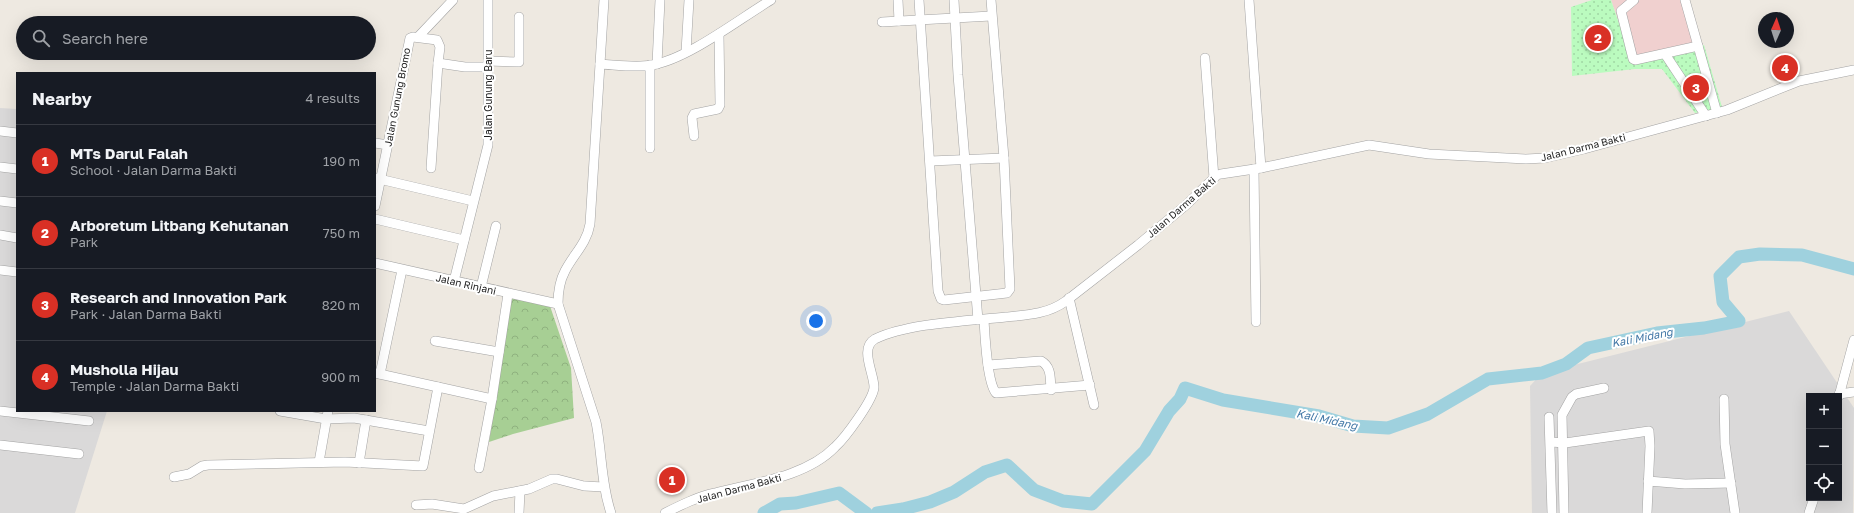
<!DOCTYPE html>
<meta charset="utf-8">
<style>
:root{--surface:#171b24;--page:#242831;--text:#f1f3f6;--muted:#9ea1a6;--line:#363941;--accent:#d93025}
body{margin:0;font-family:"Golos Text",sans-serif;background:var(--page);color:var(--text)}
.controls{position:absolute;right:12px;bottom:12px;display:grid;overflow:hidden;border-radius:0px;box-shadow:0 4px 16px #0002}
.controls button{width:36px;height:36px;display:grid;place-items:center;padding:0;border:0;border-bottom:1px solid var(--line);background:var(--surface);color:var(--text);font:20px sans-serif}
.compass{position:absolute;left:1758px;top:12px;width:36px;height:36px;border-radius:50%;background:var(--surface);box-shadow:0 4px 16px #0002;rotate:3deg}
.you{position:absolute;left:816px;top:321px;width:14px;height:14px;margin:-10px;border:3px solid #fff;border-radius:50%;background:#1a73e8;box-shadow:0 0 0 6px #1a73e833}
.badge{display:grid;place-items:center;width:26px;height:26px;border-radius:50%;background:var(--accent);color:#fff;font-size:13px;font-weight:700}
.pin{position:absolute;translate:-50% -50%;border:2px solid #fff;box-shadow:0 1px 4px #0006}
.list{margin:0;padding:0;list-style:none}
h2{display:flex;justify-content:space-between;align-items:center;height:52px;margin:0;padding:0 16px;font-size:17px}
h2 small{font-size:13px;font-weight:400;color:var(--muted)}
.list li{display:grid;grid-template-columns:26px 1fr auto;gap:12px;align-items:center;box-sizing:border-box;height:72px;padding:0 16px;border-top:1px solid var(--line)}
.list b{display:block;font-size:15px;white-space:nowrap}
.list p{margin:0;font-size:13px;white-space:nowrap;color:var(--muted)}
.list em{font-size:13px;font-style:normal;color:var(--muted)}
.icon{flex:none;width:22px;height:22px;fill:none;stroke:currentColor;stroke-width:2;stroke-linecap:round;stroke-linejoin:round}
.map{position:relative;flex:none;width:1854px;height:513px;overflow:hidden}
.search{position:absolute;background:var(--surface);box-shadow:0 4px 16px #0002;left:16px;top:16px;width:360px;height:44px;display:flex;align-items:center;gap:10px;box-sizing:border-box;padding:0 14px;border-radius:22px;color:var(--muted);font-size:15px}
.panel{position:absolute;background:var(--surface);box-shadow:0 4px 16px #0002;left:16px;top:72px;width:360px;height:340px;border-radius:0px}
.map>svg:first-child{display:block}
.residential{fill:#dad9d9;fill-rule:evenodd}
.commercial{fill:#f0d0cf}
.forest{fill:url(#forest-crowns)}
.park{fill:url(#park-dots)}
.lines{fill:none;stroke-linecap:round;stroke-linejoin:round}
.river{stroke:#9fd1de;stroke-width:13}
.minor-casing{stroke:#a3a3a3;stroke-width:10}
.minor{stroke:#fff;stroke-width:9}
.labels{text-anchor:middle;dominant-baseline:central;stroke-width:4;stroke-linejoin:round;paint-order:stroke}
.street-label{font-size:10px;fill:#1c1c1c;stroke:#fff}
.water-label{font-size:11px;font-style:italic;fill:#4378a7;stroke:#fff}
</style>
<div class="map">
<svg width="1854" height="513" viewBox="0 0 1854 513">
<defs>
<pattern id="forest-crowns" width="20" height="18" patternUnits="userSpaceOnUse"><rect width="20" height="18" fill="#a7cf94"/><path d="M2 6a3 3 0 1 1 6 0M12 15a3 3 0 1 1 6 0" fill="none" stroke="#8fb17f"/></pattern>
<pattern id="park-dots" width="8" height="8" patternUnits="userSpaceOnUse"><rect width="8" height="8" fill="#bbfbbf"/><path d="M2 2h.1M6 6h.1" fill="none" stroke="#a0d7a4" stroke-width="1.8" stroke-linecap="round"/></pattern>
</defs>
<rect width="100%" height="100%" fill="#eee9e1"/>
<g class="residential">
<path d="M 0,108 L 17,109 L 17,411 L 107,411 L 75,513 L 0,513 Z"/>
<path d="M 1789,311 L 1854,408 L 1853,513 L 1532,513 L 1530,386 L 1542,373 ZM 1809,396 L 1839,396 L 1839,498 L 1809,498 Z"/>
</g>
<path class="commercial" d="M 1611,0 L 1688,0 L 1698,46 L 1631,56 Z"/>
<path class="forest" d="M 512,295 L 550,306 L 571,368 L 574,418 L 513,434 L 489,442 Z"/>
<path class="park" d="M 1592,0 L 1611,0 L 1633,64 L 1633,59 L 1704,45 L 1722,107 L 1695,113 L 1662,69 L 1635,69 L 1572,76 L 1571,7 Z"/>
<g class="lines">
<g class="river">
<path d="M 764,513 L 780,504 L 796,503 L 839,493 L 866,513"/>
<path d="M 877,513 L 903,509 L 930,502 L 954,492 L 985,472 L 1007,465 L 1034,490 L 1063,501 L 1092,504 L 1145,451 L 1169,411 L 1180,399 L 1185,388 L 1223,400 L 1319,416 L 1353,426 L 1388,428 L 1428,414 L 1488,379 L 1542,373 L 1566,364 L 1588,348 L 1657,333 L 1704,328 L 1739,321 L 1723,302 L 1720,276 L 1739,257 L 1760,254 L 1802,255 L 1854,269"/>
</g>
<defs>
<g id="minor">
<path d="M 604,0 L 590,224 C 587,243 573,255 565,271 C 559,282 558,292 558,304 L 596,422 C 602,452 601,484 611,513"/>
<path d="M 898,0 L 899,21"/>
<path d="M 919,0 L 938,291 L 941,299 L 944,300 L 1007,293 L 1010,289 L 1004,158 L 991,0"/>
<path d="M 954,0 L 958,75 L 978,320"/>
<path d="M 1249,0 L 1261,168"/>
<path d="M 1634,0 L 1621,11 L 1633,59 L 1635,60 L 1698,46"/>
<path d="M 1685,0 L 1717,113"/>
<path d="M 882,22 L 991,16"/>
<path d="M 418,37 L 453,0"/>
<path d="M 686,52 L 689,0"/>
<path d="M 1665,54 L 1706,116"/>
<path d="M 1205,58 L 1214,178"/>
<path d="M 488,61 L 519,62 L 519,17"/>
<path d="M 600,64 C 617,65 636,68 652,65 C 688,59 739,19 771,0"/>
<path d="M 657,64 L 660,0"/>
<path d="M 650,65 L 650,148"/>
<path d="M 0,131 L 17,133"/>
<path d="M 694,136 L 692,118 L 694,114 L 718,109 L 720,105 L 719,34"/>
<path d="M 375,143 L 388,145"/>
<path d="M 930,161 L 1004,158"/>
<path d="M 0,167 L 17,169"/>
<path d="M 431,168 L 438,63 L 465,67 L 488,67"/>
<path d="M 1254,169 L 1256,322"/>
<path d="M 375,178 L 473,201"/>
<path d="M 0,201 L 17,203"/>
<path d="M 375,206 L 410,38 L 413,37 L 437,40 L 440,47 L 438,63"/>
<path d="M 375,219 L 464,240"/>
<path d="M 0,235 L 17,238"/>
<path d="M 375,263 L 558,304"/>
<path d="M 0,270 L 17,272"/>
<path d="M 454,281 L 488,145 L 488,0"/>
<path d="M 481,287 L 496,226"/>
<path d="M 1069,298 L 1094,405"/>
<path d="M 984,320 C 985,336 987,382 996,393 L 1090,385"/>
<path d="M 435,341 L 499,352"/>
<path d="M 988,365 L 1041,361 C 1052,367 1050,379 1051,390"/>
<path d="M 375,373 L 492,399"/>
<path d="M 380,374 L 402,270"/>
<path d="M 1839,394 L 1854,392"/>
<path d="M 1839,396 L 1854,340"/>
<path d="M 1724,399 L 1725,444 L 1735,513"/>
<path d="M 0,411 L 89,421"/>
<path d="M 280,411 L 326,419 L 354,418 L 429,431"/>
<path d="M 1549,417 L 1552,513"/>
<path d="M 1551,442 L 1565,443 L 1649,431 L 1650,446 L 1647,513"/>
<path d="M 0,445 L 79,454"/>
<path d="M 319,462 L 328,411"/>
<path d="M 359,463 L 366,420"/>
<path d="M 479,468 L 492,399 L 508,294"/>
<path d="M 174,477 L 189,474 L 202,466 L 208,465 L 345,462 L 423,466 L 438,387"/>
<path d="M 1648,481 L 1685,484 L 1731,483"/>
<path d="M 416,505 L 432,504 L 464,509 L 493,496 L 529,489 L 552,479 L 557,479 L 584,486 L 604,487"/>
<path d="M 519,513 L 520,491"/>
<path d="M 665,513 C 681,505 697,497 715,493 C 754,483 806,477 835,447 C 845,438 874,399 874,387 C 874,373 859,348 875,339 C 908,323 968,321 1006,317 C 1028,315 1048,314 1066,301 L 1138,245 L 1186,205 L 1217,175 L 1221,174 L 1261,168 L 1369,145 L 1429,154 L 1526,159 L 1545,158 L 1584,149 L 1727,110 L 1799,81 L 1854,70"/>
<path d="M 1564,513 L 1562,415 L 1572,397 L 1576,394 L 1604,388"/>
<path d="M 1809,513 L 1814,498"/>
</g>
</defs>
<use href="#minor" class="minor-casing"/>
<use href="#minor" class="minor"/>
</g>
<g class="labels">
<g class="street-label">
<text transform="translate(488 95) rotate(-90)">Jalan Gunung Baru</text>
<text transform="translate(397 97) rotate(-79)">Jalan Gunung Bromo</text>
<text transform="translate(1583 147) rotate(-14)">Jalan Darma Bakti</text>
<text transform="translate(1181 207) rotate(-41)">Jalan Darma Bakti</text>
<text transform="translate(466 284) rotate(13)">Jalan Rinjani</text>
<text transform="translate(739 488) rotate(-15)">Jalan Darma Bakti</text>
</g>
<g class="water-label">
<text transform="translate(1642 337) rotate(-11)">Kali Midang</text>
<text transform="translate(1327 419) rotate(12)">Kali Midang</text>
</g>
</g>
</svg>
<div class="controls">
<button>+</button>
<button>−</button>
<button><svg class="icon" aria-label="locate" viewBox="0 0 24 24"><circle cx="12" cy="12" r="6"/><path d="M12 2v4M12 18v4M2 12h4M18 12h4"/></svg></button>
</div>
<svg class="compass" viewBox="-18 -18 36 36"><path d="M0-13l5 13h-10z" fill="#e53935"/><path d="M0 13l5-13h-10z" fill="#9ea1a6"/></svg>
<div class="you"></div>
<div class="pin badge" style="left:672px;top:480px">1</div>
<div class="pin badge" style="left:1598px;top:38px">2</div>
<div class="pin badge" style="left:1696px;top:88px">3</div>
<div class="pin badge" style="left:1785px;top:68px">4</div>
<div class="search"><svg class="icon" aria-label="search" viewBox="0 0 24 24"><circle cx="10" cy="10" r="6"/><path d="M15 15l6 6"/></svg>Search here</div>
<section class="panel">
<h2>Nearby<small>4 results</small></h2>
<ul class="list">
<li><span class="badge">1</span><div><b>MTs Darul Falah</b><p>School · Jalan Darma Bakti</p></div><em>190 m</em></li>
<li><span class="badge">2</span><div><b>Arboretum Litbang Kehutanan</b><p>Park</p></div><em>750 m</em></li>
<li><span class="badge">3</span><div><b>Research and Innovation Park</b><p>Park · Jalan Darma Bakti</p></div><em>820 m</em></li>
<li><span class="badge">4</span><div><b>Musholla Hijau</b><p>Temple · Jalan Darma Bakti</p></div><em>900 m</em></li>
</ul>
</section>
</div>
